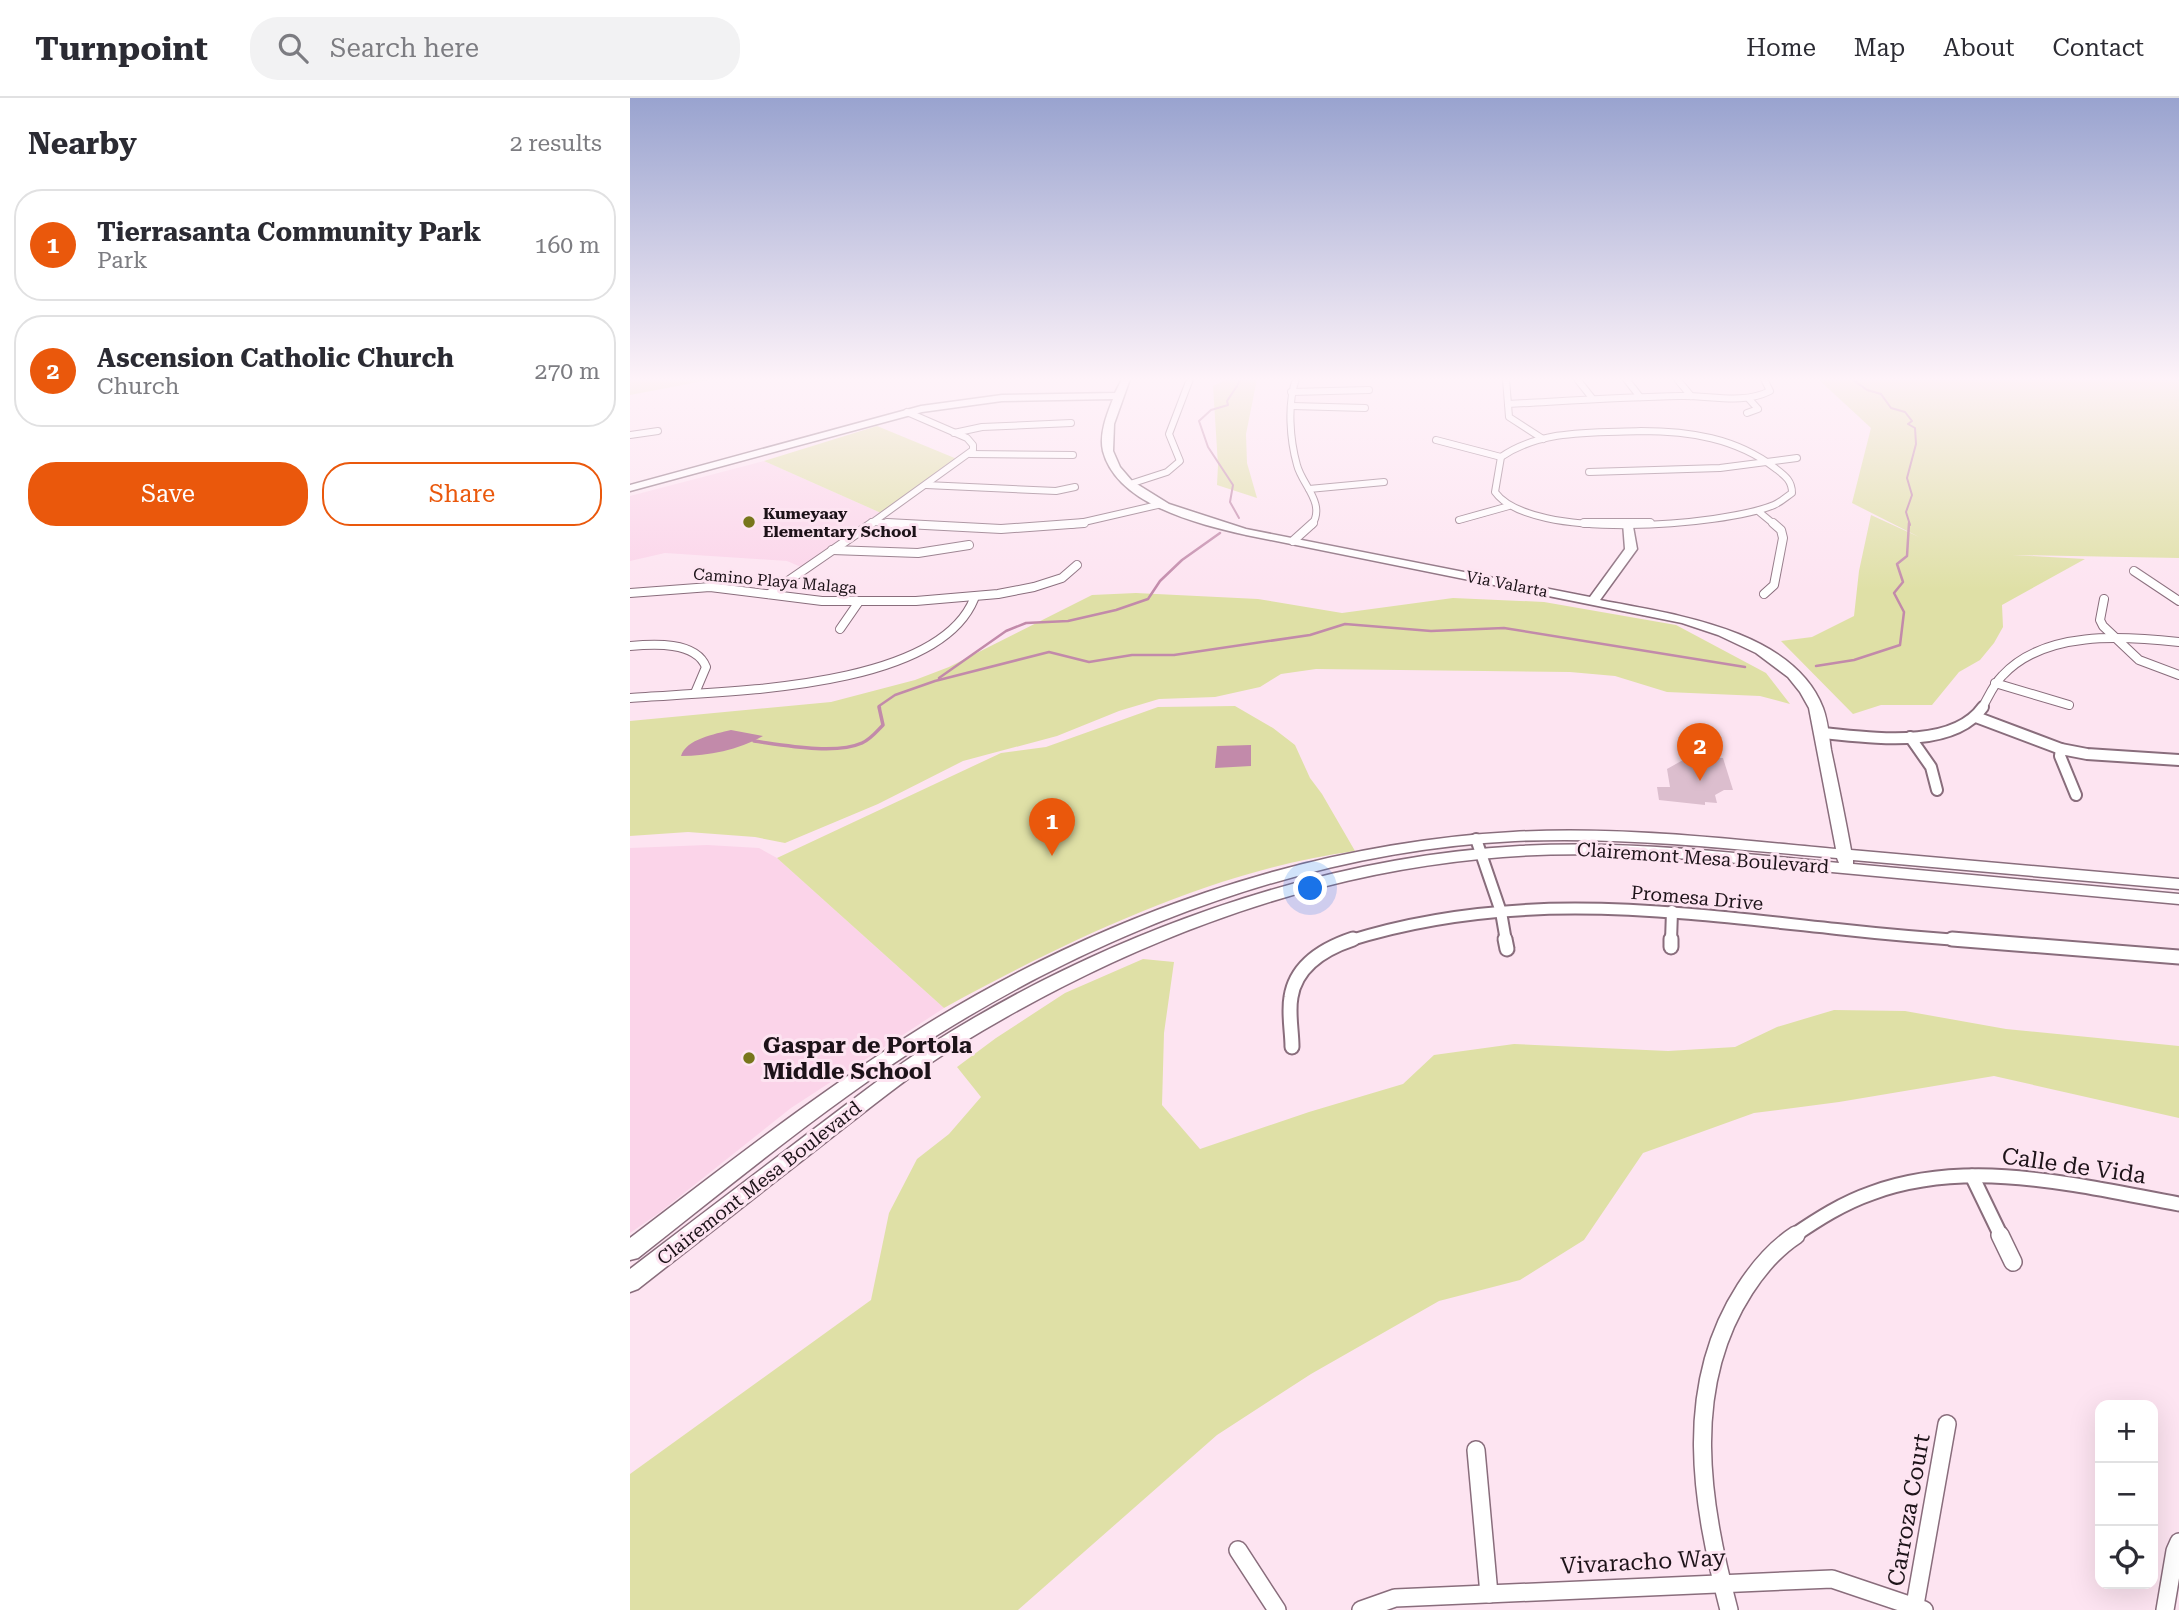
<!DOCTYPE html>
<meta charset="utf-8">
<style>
:root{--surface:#fff;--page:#f2f2f3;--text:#2b2b33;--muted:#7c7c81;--line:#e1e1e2;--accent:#ea580c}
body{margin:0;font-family:"Roboto Serif",serif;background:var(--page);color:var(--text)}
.controls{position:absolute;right:21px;bottom:21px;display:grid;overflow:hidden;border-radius:14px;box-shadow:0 7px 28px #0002}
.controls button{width:63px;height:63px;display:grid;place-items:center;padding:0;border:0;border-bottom:2px solid var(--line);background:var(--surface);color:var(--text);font:35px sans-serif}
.you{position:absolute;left:681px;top:791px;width:24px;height:24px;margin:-18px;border:5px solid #fff;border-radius:50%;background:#1a73e8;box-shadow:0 0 0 10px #1a73e833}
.badge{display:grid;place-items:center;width:46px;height:46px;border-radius:50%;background:var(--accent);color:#fff;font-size:23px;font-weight:700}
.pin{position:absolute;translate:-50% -58px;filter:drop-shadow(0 2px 4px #0008)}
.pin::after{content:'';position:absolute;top:37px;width:24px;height:21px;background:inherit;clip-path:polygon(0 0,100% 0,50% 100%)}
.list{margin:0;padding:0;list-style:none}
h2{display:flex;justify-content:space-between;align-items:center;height:91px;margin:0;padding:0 28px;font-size:30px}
h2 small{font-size:23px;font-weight:400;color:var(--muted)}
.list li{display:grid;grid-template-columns:46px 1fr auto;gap:21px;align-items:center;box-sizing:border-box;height:112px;margin:0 14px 14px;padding:0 14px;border:2px solid var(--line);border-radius:28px}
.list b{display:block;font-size:26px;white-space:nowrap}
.list p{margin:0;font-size:23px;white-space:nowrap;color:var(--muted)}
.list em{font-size:23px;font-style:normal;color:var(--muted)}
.actions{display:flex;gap:14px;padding:21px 28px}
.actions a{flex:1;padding:16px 0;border:2px solid var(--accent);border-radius:28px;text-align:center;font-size:24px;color:var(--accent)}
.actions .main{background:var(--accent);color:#fff}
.icon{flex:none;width:38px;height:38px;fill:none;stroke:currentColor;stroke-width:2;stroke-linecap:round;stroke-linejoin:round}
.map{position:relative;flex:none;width:1549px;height:1512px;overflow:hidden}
header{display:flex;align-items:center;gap:42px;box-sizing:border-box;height:98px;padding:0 35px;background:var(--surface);border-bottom:2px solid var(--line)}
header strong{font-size:33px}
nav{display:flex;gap:38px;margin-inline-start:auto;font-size:24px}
.search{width:490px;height:63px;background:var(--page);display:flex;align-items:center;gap:18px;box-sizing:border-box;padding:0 24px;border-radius:28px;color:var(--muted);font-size:26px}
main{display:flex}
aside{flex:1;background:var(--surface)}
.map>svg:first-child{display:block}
.built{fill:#fbd4e9}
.green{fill:#dfe0a6}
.water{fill:#c28aaa}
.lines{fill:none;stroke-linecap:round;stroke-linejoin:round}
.stream-far2{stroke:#c28aaa;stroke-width:2}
.stream-far1{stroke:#c28aaa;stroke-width:2.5}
.stream{stroke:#c28aaa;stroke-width:3.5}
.building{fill:#dcbece}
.street-far4-casing{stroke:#896d7c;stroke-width:8}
.street-far3-casing{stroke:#896d7c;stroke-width:10}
.street-far2-casing{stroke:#896d7c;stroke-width:14}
.street-far1-casing{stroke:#896d7c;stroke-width:17}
.street-casing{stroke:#896d7c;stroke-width:20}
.secondary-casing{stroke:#896d7c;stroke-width:3}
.street-far4{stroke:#fff;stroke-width:6}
.street-far3{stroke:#fff;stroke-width:8}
.street-far2{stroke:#fff;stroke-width:10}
.street-far1{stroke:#fff;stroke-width:13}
.street{stroke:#fff;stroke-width:17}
.secondary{fill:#fff;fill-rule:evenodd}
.poi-dot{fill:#77761b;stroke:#fde4f1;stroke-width:2.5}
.labels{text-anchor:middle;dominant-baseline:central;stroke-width:6;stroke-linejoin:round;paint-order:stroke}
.far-poi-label{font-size:16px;font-weight:bold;fill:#1d1319;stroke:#fde4f1;text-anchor:start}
.far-street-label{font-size:16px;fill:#1d1319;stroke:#fde4f1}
.street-label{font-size:19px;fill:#1d1319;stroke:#fde4f1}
.near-poi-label{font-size:23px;font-weight:bold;fill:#1d1319;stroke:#fde4f1;text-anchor:start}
.near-street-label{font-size:23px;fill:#1d1319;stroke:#fde4f1}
</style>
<header>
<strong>Turnpoint</strong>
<div class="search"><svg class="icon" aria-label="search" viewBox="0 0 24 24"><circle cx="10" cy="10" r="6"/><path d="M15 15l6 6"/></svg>Search here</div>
<nav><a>Home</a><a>Map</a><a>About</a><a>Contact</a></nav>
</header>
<main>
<aside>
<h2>Nearby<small>2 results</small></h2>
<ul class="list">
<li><span class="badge">1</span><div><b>Tierrasanta Community Park</b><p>Park</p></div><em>160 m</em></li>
<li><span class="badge">2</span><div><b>Ascension Catholic Church</b><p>Church</p></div><em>270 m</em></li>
</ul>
<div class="actions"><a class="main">Save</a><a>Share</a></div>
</aside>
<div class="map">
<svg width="1549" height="1512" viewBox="0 0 1549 1512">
<rect width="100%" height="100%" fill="#fde4f1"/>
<g class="built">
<path d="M 134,363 L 251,415 L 171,469 L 157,463 L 35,455 L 0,463 L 0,398 Z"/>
<path d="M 77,747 L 129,750 L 147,760 L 314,910 L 161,1010 L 29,1115 L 0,1135 L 0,750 Z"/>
</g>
<g class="green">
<path d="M 0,281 L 84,281 L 0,297 Z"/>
<path d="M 597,281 L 627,281 L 616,336 L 617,365 L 627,400 L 587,387 L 588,367 L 583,288 Z"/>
<path d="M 1188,281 L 1549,281 L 1549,460 L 1382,457 L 1455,461 L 1372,507 L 1373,529 L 1364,545 L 1350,562 L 1329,574 L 1302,607 L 1251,607 L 1223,616 L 1151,543 L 1182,539 L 1224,518 L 1229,473 L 1241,417 L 1289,439 L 1222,405 L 1241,330 Z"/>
<path d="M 247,328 L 327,361 L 251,415 L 134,363 Z"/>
<path d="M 506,495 L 628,501 L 712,515 L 823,500 L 914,504 L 1046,527 L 1136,575 L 1160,606 L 1130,598 L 1037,594 L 985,578 L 940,574 L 686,571 L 651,576 L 630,589 L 585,599 L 529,601 L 489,613 L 427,638 L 333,663 L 248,706 L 155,745 L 125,739 L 58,734 L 0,738 L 0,623 L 201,604 L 285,582 L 319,569 L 462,497 Z"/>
<path d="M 605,608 L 643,630 L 665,647 L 680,680 L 692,696 L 725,753 C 583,772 438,842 314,910 L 147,760 L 371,655 L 416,649 L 528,609 Z"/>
<path d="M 513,861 L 544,864 L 534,935 L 532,1007 L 570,1051 L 679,1014 L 773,986 L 804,957 L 884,946 L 1038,953 L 1105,949 L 1147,929 L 1204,912 L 1275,913 L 1376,931 L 1549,948 L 1549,1020 L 1364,978 L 1209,1004 L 1124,1015 L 1013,1055 L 954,1142 L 890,1182 L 809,1203 L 681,1276 L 587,1337 L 388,1512 L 0,1512 L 0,1376 L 241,1202 L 259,1115 L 287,1061 L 319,1036 L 351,999 L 327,969 L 366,940 L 435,895 Z"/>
</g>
<g class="water">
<path d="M 101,632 L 133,638 C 108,652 79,658 51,658 C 56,641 85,636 101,632 Z"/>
<path d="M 621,647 L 621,668 L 585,670 L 587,648 Z"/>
</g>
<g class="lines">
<g class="stream-far2">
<path d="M 1222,281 L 1237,292 L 1251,296 L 1261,310 L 1275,314 L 1282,323 L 1278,326 L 1285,330 L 1286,346 L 1277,380 L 1282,397 L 1276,414 L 1280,427"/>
<path d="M 608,286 L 611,281"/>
<path d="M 607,288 L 597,303 L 598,307 L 581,312 L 569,323 L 578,349 L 603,387 L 600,404 L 609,420"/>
</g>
<g class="stream-far1">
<path d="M 1186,568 L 1224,562 L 1270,547 L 1274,514 L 1264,495 L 1273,484 L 1267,466 L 1277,458 L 1279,425"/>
<path d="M 309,580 L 376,533 L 396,525 L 438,523 L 486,512 L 518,501 L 530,483 L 552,462 L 590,435"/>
<path d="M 250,610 L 249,608 L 265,597 L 305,583 L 419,554 L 459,564 L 502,557 L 544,557 L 680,537 L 715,526 L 801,533 L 874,530 L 1115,569"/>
</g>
<path class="stream" d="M 124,643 C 153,647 205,657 232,645 C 241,641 247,633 253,627 L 249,609"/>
</g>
<path class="building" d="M 1052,658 L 1093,660 L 1103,692 L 1094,692 L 1085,697 L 1087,705 L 1075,704 L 1075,707 L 1029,702 L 1027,689 L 1040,689 L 1037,671 L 1053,662 Z"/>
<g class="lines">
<defs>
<g id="street-far4">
<path d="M 666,281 C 657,306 660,342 667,367 C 672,387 696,405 682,427"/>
<path d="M 876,281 L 879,319 L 913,341"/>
<path d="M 947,281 L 962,300"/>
<path d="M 996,281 L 1010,299"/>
<path d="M 1047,281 L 1061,298"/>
<path d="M 661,294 L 739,292"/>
<path d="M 878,306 C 935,303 993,299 1050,298 C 1080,297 1112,307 1140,293 L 1134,281"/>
<path d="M 662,308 L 735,310"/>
<path d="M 1117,315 L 1128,311 L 1119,301"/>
<path d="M 1011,333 C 1059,333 1106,340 1145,370 C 1154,377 1162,382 1162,395 C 1156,399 1151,404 1144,407 C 1092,428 901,444 865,394 L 871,359 C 912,331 963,335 1011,333 Z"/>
<path d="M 324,335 L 352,329 L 441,325"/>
<path d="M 0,337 L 28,333"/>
<path d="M 806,342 L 871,359"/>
<path d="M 340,356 L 443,357"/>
<path d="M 959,374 L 1090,370 L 1167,360"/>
<path d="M 500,386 L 537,374 L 550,363 L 539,336 L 560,281"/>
<path d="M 296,387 L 426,393 L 445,389"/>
<path d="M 679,391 L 754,384"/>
<path d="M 1128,413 L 1145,427"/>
<path d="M 829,422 L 879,408"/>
<path d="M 242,424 L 280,427"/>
<path d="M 239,427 L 343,352 L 343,347 L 337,340 L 277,314"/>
<path d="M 441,427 L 532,406"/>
</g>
<g id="street-far3">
<path d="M 257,425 L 371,431 L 454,425"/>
<path d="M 954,425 L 1020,425"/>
<path d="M 663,443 L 683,425"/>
<path d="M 202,452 L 288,455 L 339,447"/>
<path d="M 1504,473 L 1549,503"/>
<path d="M 0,495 L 80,489 L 192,503 L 286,503 L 368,496 L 404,489 L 432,480 L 447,467"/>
<path d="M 139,496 L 242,425"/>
<path d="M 1134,496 L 1144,487 L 1153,440 L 1151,432 L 1143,425"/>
<path d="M 1474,501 L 1470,522 L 1473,528 L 1509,562 L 1549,577"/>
<path d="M 210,531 L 228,505"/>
<path d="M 0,548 C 23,546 66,543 76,569 L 65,595"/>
<path d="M 1365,585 L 1439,607"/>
<path d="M 0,600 C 87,593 306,594 344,501"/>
<path d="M 1352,610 C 1358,600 1363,587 1372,578 C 1414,532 1493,538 1549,544"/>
</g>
<g id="street-far2">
<path d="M 1346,619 L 1431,651 L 1457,656 L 1549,662"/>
<path d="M 1192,635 C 1238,639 1322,653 1353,609"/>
<path d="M 1280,639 L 1301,669 L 1307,692"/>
<path d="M 1431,651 L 1430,658 L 1446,697"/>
<path d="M 846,741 L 871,814 L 876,843"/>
<path d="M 718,843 C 883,791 1039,813 1207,831 C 1252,836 1298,840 1344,843"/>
<path d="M 1041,843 L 1042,813"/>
</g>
<g id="street-far1">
<path d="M 875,841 L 877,851"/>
<path d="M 1322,841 L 1549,859"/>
<path d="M 1041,849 L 1041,841"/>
<path d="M 662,949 C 662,933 658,915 661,899 C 666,867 696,850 723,841"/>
<path d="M 1342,1078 L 1371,1138"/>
<path d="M 1163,1138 C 1188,1121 1213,1105 1242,1095 C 1340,1059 1450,1088 1549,1106"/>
</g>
<g id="street">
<path d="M 1370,1137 L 1383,1164"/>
<path d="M 846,1352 L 859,1496"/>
<path d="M 608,1452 L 647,1512"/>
<path d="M 1285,1507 L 1317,1326"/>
<path d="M 731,1512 L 765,1500 L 1202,1481 L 1294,1512"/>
<path d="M 1099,1512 C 1071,1405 1051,1290 1115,1191 C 1128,1171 1146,1150 1166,1137"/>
<path d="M 1535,1512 L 1545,1453 L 1549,1444"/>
</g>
<path id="secondary" d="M 492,281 L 500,281 L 484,326 L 483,353 L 490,369 L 502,383 L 539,406 L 616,431 L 960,499 L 995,451 L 993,425 L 1002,423 L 1007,451 L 970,502 C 1041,516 1163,531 1193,610 C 1198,623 1199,639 1201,652 C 1208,685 1215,719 1221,752 L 1549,781 L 1549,791 L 1223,762 L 1223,766 L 1549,796 L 1549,806 C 1430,795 1310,784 1191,773 C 1078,762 964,749 850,761 C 664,779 485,851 327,948 C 279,977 236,1013 192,1047 C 131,1095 69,1143 8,1191 L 0,1194 L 0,1171 C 60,1125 120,1080 180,1034 C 219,1005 257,974 298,948 C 470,838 685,759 890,748 C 997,742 1103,755 1209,765 L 1207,760 C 1100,751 993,738 885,743 C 682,753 481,829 309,936 C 203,1002 106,1083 8,1160 L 0,1162 L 0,1140 C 96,1067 191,992 294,928 C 469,819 676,745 883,734 C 991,728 1098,741 1206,751 L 1179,610 L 1170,594 L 1158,579 L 1126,555 L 1088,537 L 1052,525 L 616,437 C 569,426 487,407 473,353 C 469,336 477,316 483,301 L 372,303 L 292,314 L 0,393 L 0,387 L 291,308 L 372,297 L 485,295 Z"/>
</defs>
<use href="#street-far4" class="street-far4-casing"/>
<use href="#street-far3" class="street-far3-casing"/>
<use href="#street-far2" class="street-far2-casing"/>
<use href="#street-far1" class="street-far1-casing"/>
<use href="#street" class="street-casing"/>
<use href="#secondary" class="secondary-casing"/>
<use href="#street-far4" class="street-far4"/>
<use href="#street-far3" class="street-far3"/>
<use href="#street-far2" class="street-far2"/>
<use href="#street-far1" class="street-far1"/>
<use href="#street" class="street"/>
<use href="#secondary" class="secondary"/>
</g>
<linearGradient id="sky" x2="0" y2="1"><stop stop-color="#99a3cf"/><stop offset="0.57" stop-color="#fef3f9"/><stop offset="1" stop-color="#fef3f9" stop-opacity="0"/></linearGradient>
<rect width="1549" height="493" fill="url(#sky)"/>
<g class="poi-dot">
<circle cx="119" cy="424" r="7"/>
<circle cx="119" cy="960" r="7"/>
</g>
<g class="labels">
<g class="far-poi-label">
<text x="133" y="415">Kumeyaay<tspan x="133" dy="18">Elementary School</tspan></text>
</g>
<g class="far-street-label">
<text transform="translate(145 483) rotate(5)">Camino Playa Malaga</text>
<text transform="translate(877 486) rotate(11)">Via Valarta</text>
</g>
<g class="street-label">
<text transform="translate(1073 760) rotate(4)">Clairemont Mesa Boulevard</text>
<text transform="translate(1067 800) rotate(5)">Promesa Drive</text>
<text transform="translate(129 1085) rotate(-38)">Clairemont Mesa Boulevard</text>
</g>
<g class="near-poi-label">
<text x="133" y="947">Gaspar de Portola<tspan x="133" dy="26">Middle School</tspan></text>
</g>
<g class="near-street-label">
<text transform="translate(1444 1068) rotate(8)">Calle de Vida</text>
<text transform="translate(1279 1412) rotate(-80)">Carroza Court</text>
<text transform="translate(1013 1464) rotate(-3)">Vivaracho Way</text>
</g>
</g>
</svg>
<div class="controls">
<button>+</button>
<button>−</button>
<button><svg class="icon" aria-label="locate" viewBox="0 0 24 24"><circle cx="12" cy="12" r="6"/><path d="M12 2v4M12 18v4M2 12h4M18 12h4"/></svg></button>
</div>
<div class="you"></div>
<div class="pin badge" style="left:422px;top:758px">1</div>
<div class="pin badge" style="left:1070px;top:683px">2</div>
</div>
</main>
